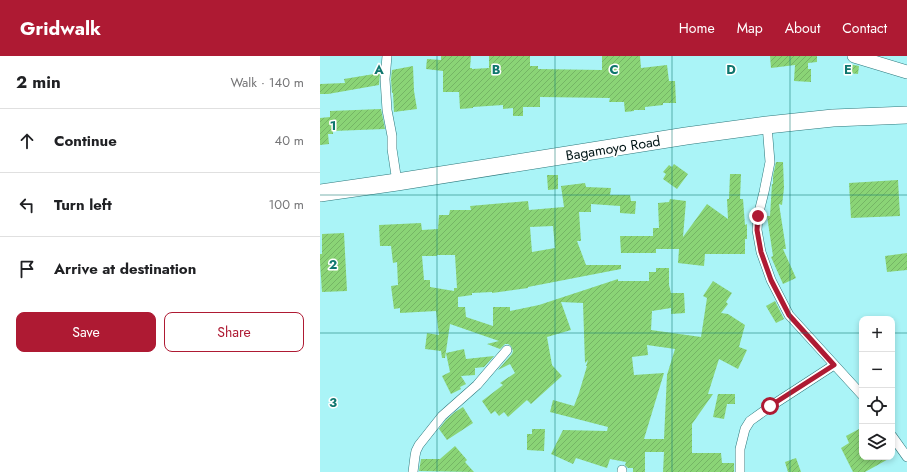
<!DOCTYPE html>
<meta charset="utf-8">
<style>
:root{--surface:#fff;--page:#f2f2f2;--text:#202124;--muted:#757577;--line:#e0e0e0;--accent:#ae1a33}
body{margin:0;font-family:Jost,sans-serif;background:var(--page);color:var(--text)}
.controls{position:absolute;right:12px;bottom:12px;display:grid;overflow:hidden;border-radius:8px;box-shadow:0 2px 6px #0003}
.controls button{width:36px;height:36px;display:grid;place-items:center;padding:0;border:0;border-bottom:1px solid var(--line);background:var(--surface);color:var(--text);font:20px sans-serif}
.stop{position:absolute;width:12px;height:12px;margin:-9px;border:3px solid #ae1a33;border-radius:50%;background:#fff}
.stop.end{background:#ae1a33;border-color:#fff;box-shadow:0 1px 4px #0008}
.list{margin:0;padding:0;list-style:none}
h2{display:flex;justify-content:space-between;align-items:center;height:52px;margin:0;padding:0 16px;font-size:17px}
h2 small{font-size:13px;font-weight:400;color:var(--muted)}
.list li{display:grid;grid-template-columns:26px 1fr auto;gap:12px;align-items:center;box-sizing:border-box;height:64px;padding:0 16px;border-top:1px solid var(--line)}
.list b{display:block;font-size:15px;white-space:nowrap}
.list em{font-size:13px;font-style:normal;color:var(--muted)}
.actions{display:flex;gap:8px;padding:12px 16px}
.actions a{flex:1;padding:9px 0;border:1px solid var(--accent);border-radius:8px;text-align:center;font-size:14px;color:var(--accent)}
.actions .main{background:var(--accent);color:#fff}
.icon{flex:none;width:22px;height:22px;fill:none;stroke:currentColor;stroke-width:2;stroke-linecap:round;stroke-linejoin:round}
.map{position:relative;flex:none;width:587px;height:416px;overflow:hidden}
header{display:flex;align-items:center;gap:24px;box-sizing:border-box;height:56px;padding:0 20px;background:var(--accent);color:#fff}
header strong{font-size:19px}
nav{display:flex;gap:22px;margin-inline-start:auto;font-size:14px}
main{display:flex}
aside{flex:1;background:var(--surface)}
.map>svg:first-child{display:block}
.building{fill:url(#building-hatch);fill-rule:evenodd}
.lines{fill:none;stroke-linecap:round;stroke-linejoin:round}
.street-casing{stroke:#2d787c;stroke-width:10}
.secondary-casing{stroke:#2d787c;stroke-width:14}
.highway-casing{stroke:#2d787c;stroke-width:18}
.street{stroke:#fff;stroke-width:9}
.secondary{stroke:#fff;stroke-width:13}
.highway{stroke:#fff;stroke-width:17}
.route{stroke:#ae1a33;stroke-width:5}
.grid{fill:none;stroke:#0f766e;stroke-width:1;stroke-opacity:0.55}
.labels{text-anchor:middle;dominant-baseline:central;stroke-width:3;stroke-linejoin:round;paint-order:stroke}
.street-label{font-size:14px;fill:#011516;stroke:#fff}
.grid-label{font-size:13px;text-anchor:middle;font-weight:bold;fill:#0f766e;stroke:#fff;stroke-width:3;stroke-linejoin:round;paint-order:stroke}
</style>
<header>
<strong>Gridwalk</strong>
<nav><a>Home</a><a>Map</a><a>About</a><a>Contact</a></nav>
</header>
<main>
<aside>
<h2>2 min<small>Walk · 140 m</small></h2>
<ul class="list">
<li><svg class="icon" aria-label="ahead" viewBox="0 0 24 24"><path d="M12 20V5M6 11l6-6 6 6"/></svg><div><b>Continue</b></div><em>40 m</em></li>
<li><svg class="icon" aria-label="left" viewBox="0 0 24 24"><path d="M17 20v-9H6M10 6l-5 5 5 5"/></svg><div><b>Turn left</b></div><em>100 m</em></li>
<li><svg class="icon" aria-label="arrive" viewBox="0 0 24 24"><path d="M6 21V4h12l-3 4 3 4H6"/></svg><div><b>Arrive at destination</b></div></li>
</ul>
<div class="actions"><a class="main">Save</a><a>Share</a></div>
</aside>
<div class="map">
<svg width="587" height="416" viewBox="0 0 587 416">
<defs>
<pattern id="building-hatch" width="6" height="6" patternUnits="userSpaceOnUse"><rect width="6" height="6" fill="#8ad476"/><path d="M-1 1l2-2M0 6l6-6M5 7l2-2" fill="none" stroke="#75b565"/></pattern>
</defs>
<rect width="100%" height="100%" fill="#aaf4f7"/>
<g class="building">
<path d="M 121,0 L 151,0 L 150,12 L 152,12 L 152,13 L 169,12 L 169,0 L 210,0 L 210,10 L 218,10 L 218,13 L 282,14 L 282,0 L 320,0 L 321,12 L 347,9 L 349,25 L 355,25 L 356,47 L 343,47 L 343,49 L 325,51 L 325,54 L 314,54 L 314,55 L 305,56 L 304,46 L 289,46 L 290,42 L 220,41 L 220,51 L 203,51 L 203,60 L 193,60 L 193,52 L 183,53 L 183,49 L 153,51 L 153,52 L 140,53 L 139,36 L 123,36 L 123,15 L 106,13 L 107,3 L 121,4 Z"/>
<path d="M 450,0 L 497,0 L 497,6 L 488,7 L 488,13 L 491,13 L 491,26 L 474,25 L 475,9 L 451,12 Z"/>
<path d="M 529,8 L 539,10 L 538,18 L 528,17 Z"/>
<path d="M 93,10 L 94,35 L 97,53 L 74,56 L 73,37 L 72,37 L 71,23 L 72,14 Z"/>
<path d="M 60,17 L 59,29 L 8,38 L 0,38 L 0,28 L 25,27 L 24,23 Z"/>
<path d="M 61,53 L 65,73 L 13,75 L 13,78 L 8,78 L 9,88 L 0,89 L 0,62 L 10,61 L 10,55 Z"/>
<path d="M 456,106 L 463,106 L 464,132 L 462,149 L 459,148 L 466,193 L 463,193 L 476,222 L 463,228 L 451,201 L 453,200 L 447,160 L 450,160 L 452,128 L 453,128 L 453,120 Z"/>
<path d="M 354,108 L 368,118 L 357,133 L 343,123 L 346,118 L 343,116 L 349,109 L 352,111 Z"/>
<path d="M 410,118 L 421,118 L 420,143 L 423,143 L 425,169 L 427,168 L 427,183 L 425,183 L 425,198 L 385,198 L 384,210 L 358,207 L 359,193 L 336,193 L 336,197 L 301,197 L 300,180 L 333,180 L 333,172 L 339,172 L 338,147 L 349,146 L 350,143 L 366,145 L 363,181 L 387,148 L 408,163 L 407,143 L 409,143 Z"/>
<path d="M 227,119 L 238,119 L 238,133 L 228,134 Z"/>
<path d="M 578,124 L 580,160 L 531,162 L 529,127 Z"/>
<path d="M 265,127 L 266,131 L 291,132 L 290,139 L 310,139 L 311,145 L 316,145 L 315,158 L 300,157 L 300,150 L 271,148 L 271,156 L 259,156 L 261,185 L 257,185 L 266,209 L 301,209 L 301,213 L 208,231 L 208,232 L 172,237 L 172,236 L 152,237 L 152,239 L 138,241 L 138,251 L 145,251 L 146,261 L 173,270 L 173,251 L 190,251 L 190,255 L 219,249 L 298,223 L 298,225 L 329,225 L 329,216 L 336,216 L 336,212 L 349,212 L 349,229 L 351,237 L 364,237 L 365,257 L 351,258 L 351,252 L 332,255 L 331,274 L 381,281 L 387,242 L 383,240 L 393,225 L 412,237 L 406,246 L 408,248 L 401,257 L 408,258 L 425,269 L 419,291 L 427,294 L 418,313 L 399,303 L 388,338 L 393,338 L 372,368 L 372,397 L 401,397 L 402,407 L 414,407 L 414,416 L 343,416 L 344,396 L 325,396 L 325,416 L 313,416 L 313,412 L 308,412 L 305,409 L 306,406 L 290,403 L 287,412 L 256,402 L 253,408 L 231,398 L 243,374 L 287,375 L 288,371 L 230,356 L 233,344 L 254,350 L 259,337 L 267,310 L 266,310 L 268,304 L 265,307 L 263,247 L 241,246 L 251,274 L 227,281 L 232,309 L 242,320 L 211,348 L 207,344 L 188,361 L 184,356 L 179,360 L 175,355 L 171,358 L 162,345 L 183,329 L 180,327 L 195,317 L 190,308 L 178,314 L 192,298 L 193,295 L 191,290 L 188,288 L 185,288 L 180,293 L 167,288 L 179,285 L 130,268 L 125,302 L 122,302 L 121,295 L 105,293 L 107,277 L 119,279 L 116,255 L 80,257 L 80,252 L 74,253 L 71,230 L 78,229 L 77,206 L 73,207 L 71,190 L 60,190 L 59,169 L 101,167 L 102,174 L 118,173 L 119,159 L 129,159 L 130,154 L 151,154 L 150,150 L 208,145 L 209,154 L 244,151 L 241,130 ZM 233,170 L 235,192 L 212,196 L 210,171 ZM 117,199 L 135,199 L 137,232 L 134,232 L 134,235 L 110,231 L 110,224 L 104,224 L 102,200 L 117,200 ZM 327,289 L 355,293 L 347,319 L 344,383 L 324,383 L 344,317 L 314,319 L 312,301 L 328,299 Z"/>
<path d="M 24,177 L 27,235 L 2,236 L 0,206 L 0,198 L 2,198 L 2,178 Z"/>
<path d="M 587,197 L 587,214 L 567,216 L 565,200 Z"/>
<path d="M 455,245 L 464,263 L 456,267 L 446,250 Z"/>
<path d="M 144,293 L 146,303 L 174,300 L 164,311 L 155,312 L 155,319 L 141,320 L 146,328 L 140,331 L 141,333 L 131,338 L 122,320 L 130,316 L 126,297 Z"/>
<path d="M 398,338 L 415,338 L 415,348 L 407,348 L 404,363 L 393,361 Z"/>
<path d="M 143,351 L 153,367 L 127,384 L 119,373 L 126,364 L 135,356 Z"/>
<path d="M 212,373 L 225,373 L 224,395 L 207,394 L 207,378 L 212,378 Z"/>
<path d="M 539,373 L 542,378 L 542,401 L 572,401 L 545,416 L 533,416 L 521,392 L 529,387 L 526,380 Z"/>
<path d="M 135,390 L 147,404 L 145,406 L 154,416 L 99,415 L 101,403 L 120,403 Z"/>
<path d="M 476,402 L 481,416 L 468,416 L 465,406 Z"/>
</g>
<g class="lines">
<defs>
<g id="street">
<path d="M 67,0 L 65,23 L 67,54 L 72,80 L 72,93 L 77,126"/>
<path d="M 447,69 L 450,106 L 444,136 L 438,160 L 437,174 L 441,196 L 451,224 L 469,259 L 542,339"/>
<path d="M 572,380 L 587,401"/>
<path d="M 302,414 L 302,416"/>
<path d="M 93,416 L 95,400 L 96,395 L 99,389 L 122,360 L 157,329 L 187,294"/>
<path d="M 420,416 L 420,393 L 425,373 L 430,365 L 451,350 L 514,309"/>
</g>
<path id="secondary" d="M 534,0 L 587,16"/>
<path id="highway" d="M 0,137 L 77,126 L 366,80 L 447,69 L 513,62 L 587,59"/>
</defs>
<use href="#street" class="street-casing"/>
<use href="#secondary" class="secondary-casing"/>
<use href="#highway" class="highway-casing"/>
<use href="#street" class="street"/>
<use href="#secondary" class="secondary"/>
<use href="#highway" class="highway"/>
</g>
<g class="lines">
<path class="route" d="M 438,160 L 437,174 L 441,196 L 451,224 L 469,259 L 514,309 L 450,350"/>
</g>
<path class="grid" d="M 117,0 L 117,416M 235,0 L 235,416M 352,0 L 352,416M 470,0 L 470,416M 0,139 L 587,139M 0,277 L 542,277M 572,277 L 587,277"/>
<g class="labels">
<g class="street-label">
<text transform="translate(293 92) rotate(-9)">Bagamoyo Road</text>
</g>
</g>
<g class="grid-label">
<text x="59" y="18">A</text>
<text x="176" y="18">B</text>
<text x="294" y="18">C</text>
<text x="411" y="18">D</text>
<text x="528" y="18">E</text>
<text x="13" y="74">1</text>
<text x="13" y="213">2</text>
<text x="13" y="351">3</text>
</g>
</svg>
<div class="controls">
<button>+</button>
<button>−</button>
<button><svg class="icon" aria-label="locate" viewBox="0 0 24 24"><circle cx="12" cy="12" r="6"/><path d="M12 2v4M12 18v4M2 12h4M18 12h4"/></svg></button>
<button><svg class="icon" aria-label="layers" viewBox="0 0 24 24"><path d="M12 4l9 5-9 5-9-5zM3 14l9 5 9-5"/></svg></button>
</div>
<div class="stop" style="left:450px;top:350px"></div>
<div class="stop end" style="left:438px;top:160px"></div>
</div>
</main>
